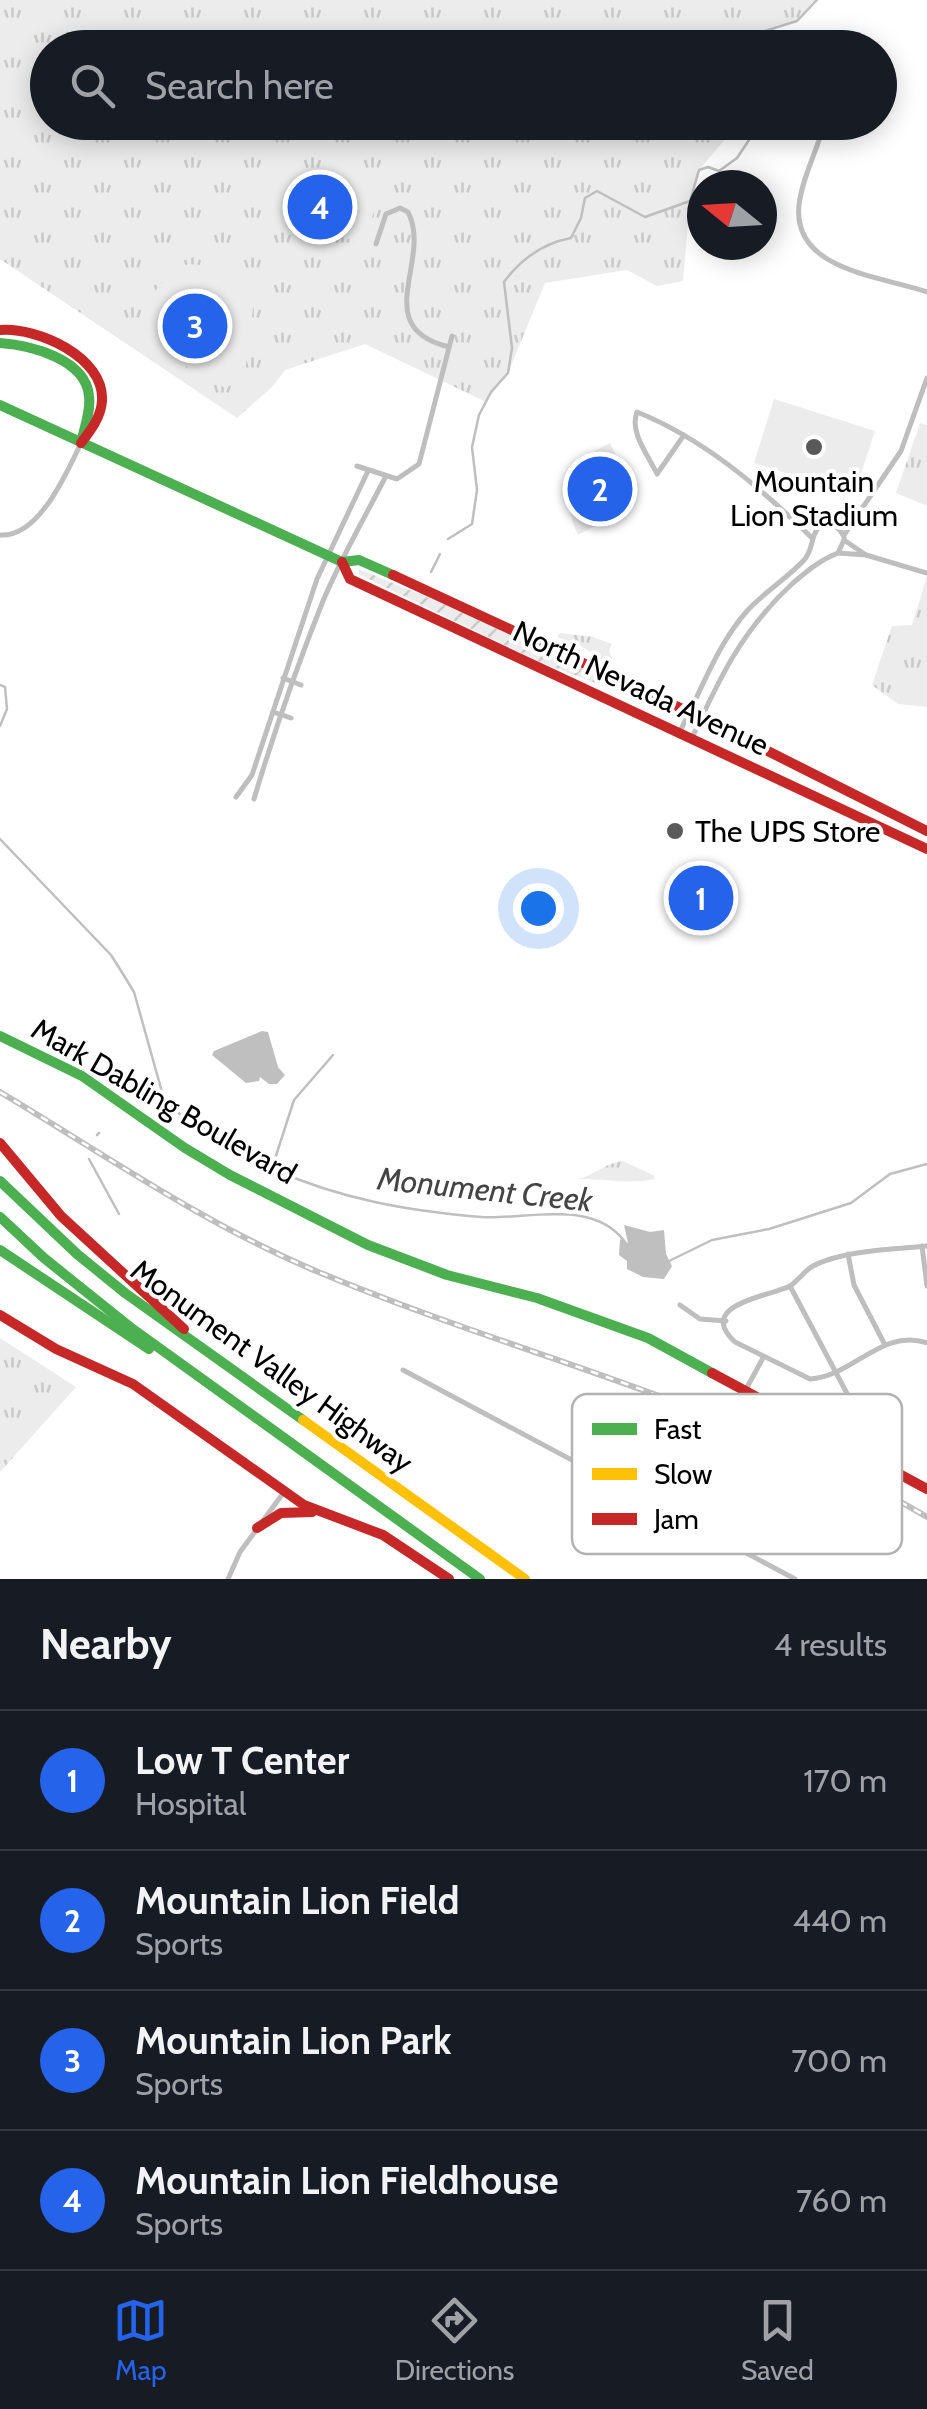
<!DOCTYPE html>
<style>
:root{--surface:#171b24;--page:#242831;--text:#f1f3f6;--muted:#9ea1a6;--line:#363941;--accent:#2563eb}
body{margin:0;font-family:Cabin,sans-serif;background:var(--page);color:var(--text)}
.compass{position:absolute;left:687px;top:170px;width:90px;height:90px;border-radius:50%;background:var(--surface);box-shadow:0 5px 25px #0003;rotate:288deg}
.you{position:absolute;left:538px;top:908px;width:35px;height:35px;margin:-25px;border:8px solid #fff;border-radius:50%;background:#1a73e8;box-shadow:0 0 0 15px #1a73e833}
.badge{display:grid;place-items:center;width:65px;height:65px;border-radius:50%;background:var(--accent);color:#fff;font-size:32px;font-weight:700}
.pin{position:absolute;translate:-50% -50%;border:5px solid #fff;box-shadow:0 2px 10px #0006}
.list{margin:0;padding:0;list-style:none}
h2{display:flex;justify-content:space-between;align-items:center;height:130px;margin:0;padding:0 40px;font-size:42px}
h2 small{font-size:32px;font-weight:400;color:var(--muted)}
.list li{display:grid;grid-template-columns:65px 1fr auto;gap:30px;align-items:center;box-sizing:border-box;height:140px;padding:0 40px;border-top:2px solid var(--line)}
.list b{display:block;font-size:38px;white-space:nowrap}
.list p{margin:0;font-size:32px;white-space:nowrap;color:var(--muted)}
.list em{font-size:32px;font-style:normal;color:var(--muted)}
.icon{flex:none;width:55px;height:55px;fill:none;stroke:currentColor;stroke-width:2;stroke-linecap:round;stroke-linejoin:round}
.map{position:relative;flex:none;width:927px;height:1579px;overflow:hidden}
.search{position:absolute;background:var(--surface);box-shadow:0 5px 25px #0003;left:30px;right:30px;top:30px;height:110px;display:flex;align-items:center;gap:25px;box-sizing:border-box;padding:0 35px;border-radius:55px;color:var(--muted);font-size:38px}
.sheet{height:690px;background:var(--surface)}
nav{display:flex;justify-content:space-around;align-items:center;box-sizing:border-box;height:140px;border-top:2px solid var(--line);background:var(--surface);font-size:28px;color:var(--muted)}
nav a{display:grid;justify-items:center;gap:5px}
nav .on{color:var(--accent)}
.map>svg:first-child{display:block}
.grass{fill:url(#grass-tufts)}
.garden{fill:url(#garden-furrows)}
.pitch{fill:#ececec}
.water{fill:#bfbfbf}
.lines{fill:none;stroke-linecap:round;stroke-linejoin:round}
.stream{stroke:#bfbfbf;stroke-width:2.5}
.street{stroke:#bebebe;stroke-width:5}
.fast{stroke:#4caf50;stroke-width:10}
.slow{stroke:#ffc107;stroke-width:10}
.jam{stroke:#c62828;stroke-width:10}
.rail-casing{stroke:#bebebe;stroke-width:6}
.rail{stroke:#fff;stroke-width:2.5;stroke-dasharray:8;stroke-linecap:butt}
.poi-dot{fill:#595959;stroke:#fff;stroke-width:4}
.labels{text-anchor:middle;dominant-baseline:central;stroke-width:8;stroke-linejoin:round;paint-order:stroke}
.poi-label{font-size:30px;fill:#000;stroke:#fff}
.street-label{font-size:30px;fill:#000;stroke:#fff}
.water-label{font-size:32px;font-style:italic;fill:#444;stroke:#fff}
.key{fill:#fff;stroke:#b2b2b2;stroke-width:2.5}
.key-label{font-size:28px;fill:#000}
</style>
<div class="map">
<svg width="927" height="1579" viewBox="0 0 927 1579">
<defs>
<pattern id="grass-tufts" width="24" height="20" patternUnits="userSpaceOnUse" patternTransform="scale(2.5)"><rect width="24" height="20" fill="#ececec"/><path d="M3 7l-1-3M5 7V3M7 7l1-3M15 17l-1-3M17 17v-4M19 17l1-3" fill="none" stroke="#c9c9c9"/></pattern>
<pattern id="garden-furrows" width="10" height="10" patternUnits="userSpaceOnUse" patternTransform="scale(2.5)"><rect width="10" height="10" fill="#ececec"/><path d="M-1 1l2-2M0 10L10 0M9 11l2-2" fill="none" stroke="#c9c9c9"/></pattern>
</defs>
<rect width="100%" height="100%" fill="#fff"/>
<g class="grass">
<path d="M 0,0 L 817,0 L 797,21 L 765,31 L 757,41 L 763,47 L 48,48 L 48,122 L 739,123 L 699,170 L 690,201 L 683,281 L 657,286 L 627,270 L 545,283 L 508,373 L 486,402 L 365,344 L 285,370 L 273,386 L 237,418 L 0,259 Z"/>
<path d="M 920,423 L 927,425 L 927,506 L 896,493 Z"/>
<path d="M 927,576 L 927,707 L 898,704 L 872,685 L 892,626 L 912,625 Z"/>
<path d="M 560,633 L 593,637 L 612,644 L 609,650 L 612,659 L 610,664 L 579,645 L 557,637 Z"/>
<path d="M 623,1161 L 655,1176 L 654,1179 C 627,1185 605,1178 578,1179 C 595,1175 605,1163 623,1161 Z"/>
<path d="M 0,1338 L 76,1387 L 0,1472 Z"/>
</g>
<path class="garden" d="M 359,569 L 448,606 L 634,693 L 632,697 L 540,662 L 358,574 Z"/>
<g class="pitch">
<path d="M 278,169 L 377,202 L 363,244 L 264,211 Z"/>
<path d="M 188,264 L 214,266 L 263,280 L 253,308 L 244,379 L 225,388 L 163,353 L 134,344 C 147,306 150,283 188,264 Z"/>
<path d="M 774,399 L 875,431 L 854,495 L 754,463 Z"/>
<path d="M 610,443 L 635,496 L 635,505 L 578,535 C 560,497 569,461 610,443 Z"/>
</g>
<g class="water">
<path d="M 262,1031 L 268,1032 L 278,1067 L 285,1075 L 277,1084 L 269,1084 L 260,1077 L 259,1081 L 246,1083 L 212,1055 L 214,1051 Z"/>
<path d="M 624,1225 L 650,1232 L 664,1230 L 666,1254 L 672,1266 L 664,1279 L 643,1277 L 627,1269 L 627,1261 L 619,1255 L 620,1239 L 628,1243 Z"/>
</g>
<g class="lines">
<g class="stream">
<path d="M 763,48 L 757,41 L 765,31 L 797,21 L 817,0"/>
<path d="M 448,539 L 472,524 L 477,490 L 472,447 L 479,415 L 491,392 L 508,373 L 512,348 L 504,282 C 521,259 544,243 571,238 L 581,218 L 585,198 L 597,191 L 645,217 L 690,201 L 699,170 L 708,167 L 719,171 L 737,158 L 751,137 L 746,122"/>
<path d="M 431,572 L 440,554"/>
<path d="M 0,685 L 5,687 L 7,709 L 0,726"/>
<path d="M 0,839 L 111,955 L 123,974 L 134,992 L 162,1092 L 169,1105 L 180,1114 C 210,1132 241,1154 273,1169 C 340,1199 408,1211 481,1217 C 527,1220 593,1198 625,1242"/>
<path d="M 147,1103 L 163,1094"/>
<path d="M 97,1135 L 99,1133"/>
<path d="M 89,1159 L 119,1214"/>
<path d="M 273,1165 L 294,1100 L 333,1055"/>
<path d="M 667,1262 L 712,1240 L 769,1229 L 851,1203 L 890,1174 L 927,1164"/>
</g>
<g class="street">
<path d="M 822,131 C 815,155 802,179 799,205 C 792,271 882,276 927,292"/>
<path d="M 376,244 L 386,214 L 400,208 L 408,212 C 433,260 368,327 449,347"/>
<path d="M 684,435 L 657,474 C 648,455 629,432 637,412 C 704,439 761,488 812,538"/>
<path d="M 357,466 L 397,479 L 419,464 L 452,336"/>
<path d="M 793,517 C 801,519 809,524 817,525 C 831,526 837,522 844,537"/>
<path d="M 832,524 L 857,513"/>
<path d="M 0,535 C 39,538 67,472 81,443"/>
<path d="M 844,535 L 901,451 L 927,378"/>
<path d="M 844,540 L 866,555"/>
<path d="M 838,553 L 866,555 L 927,573"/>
<path d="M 283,678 L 301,685"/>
<path d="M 273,712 L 291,718"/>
<path d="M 679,733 C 701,692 716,646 747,611 C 764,592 788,578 805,559 C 814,547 810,535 821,525"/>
<path d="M 692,738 C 720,677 742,630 793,583 C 807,571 820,560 838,553 L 844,540"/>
<path d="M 236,797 L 252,775 L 317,579 L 368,471"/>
<path d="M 254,799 C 274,732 297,666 323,601 C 341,558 365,517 386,476"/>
<path d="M 922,1246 L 927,1286"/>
<path d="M 927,1246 C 899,1249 869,1249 842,1256 C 833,1258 821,1262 813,1266 C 804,1271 798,1281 790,1286 C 772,1296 694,1304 735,1342 L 810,1379 C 852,1377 883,1327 927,1343"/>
<path d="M 848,1254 L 854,1285 L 885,1345"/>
<path d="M 790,1286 L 851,1401"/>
<path d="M 680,1305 L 700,1319 L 726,1321"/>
<path d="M 403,1370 L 795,1579"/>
<path d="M 745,1391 L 763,1358"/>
<path d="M 228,1579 L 240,1552 L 284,1492"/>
</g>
<g class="fast">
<path d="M 0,343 C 30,345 86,359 89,396 C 91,412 84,428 81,443"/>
<path d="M 0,405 L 342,562 L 359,560 L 393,575"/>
<path d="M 0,1036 L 82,1076 L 185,1148 L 230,1175 L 368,1245 L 447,1275 L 537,1298 L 648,1338 L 712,1373"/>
<path d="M 0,1181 L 77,1254 L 125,1293 L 303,1420"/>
<path d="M 0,1217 L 44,1258 L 130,1327 L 480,1579"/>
<path d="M 0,1250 L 149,1349"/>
</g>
<path class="slow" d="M 303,1420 L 525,1579"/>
<g class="jam">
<path d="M 0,330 C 37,327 105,357 102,401 C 101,417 91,430 81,443"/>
<path d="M 342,562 L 350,579 L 927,849"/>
<path d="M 393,575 L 702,718 L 927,831"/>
<path d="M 0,1143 L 61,1216 L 184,1329"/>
<path d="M 0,1315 L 56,1349 L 133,1384 L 304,1505 L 383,1535 L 449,1579"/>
<path d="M 712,1373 L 927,1489"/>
<path d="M 257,1528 L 281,1513 L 312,1512"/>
</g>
<defs>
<path id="rail" d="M 0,1092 C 104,1154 204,1224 316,1271 C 519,1356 736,1405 927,1517"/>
</defs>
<use href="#rail" class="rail-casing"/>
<use href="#rail" class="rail"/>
</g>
<g class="poi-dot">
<circle cx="814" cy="447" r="10"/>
<circle cx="675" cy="831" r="10"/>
</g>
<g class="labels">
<g class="poi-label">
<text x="814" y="481">Mountain<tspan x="814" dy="34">Lion Stadium</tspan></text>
<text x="695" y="831" text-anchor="start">The UPS Store</text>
</g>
<g class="street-label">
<text transform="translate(641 688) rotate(25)">North Nevada Avenue</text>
<text transform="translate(164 1101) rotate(30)">Mark Dabling Boulevard</text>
<text transform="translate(272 1366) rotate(36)">Monument Valley Highway</text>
</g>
<g class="water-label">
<text transform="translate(485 1189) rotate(6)">Monument Creek</text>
</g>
</g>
<rect x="572" y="1394" width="330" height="160" rx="15" class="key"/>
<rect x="592" y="1423" width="45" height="12" fill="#4caf50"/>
<rect x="592" y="1468" width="45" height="12" fill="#ffc107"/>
<rect x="592" y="1513" width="45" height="12" fill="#c62828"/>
<g class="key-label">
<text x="654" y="1439">Fast</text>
<text x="654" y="1484">Slow</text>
<text x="654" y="1529">Jam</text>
</g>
</svg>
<svg class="compass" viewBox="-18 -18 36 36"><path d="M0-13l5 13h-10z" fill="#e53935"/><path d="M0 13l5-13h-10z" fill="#9ea1a6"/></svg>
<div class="you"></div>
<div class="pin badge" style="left:701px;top:898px">1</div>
<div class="pin badge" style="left:600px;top:489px">2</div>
<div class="pin badge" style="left:195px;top:326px">3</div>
<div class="pin badge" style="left:320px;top:207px">4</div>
<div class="search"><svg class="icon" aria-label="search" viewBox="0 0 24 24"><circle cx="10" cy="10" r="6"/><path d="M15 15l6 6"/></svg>Search here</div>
</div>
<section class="sheet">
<h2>Nearby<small>4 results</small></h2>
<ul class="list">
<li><span class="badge">1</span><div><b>Low T Center</b><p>Hospital</p></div><em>170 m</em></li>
<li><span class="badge">2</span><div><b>Mountain Lion Field</b><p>Sports</p></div><em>440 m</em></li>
<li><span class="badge">3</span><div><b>Mountain Lion Park</b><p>Sports</p></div><em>700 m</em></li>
<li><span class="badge">4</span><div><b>Mountain Lion Fieldhouse</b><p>Sports</p></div><em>760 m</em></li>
</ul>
</section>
<nav>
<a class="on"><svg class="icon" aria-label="map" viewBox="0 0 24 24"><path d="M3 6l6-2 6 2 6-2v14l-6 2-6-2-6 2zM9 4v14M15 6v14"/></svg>Map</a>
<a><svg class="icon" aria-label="directions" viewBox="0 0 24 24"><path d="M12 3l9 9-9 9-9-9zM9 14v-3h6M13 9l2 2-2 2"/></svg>Directions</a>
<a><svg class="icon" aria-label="saved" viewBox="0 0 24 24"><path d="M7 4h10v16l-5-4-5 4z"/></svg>Saved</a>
</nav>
